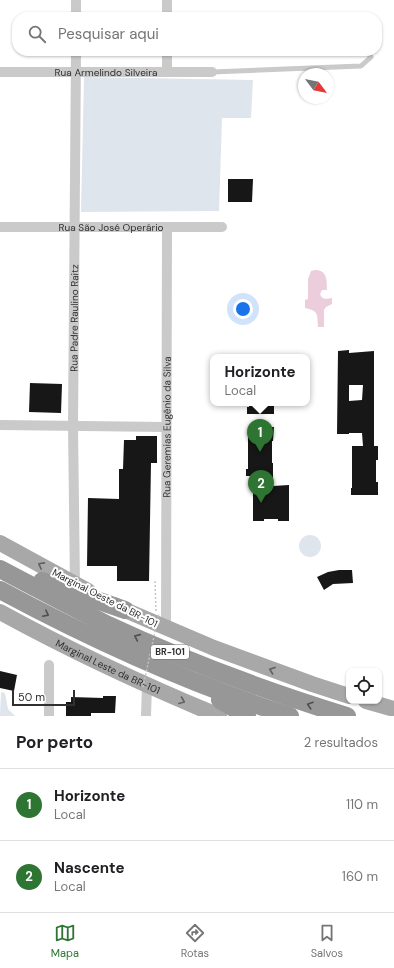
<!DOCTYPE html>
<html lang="pt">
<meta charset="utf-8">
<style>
:root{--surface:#fff;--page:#f6f6f6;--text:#202124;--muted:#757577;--line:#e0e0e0;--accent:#2e7533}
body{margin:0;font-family:"DM Sans",sans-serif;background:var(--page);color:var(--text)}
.controls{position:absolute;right:12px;bottom:12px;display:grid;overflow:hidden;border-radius:8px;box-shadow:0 1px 3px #0004}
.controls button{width:36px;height:36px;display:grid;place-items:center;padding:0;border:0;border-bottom:1px solid var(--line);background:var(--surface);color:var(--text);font:20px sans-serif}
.compass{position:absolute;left:298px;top:68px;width:36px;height:36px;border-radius:50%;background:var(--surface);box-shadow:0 1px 3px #0004;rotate:122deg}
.scale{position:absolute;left:12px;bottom:10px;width:63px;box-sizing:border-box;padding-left:4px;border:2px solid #303030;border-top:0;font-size:11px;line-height:14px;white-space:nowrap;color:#303030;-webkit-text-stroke:3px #fff;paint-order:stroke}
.you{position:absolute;left:243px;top:309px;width:14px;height:14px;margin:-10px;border:3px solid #fff;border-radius:50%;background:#1a73e8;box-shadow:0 0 0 6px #1a73e833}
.badge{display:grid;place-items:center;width:26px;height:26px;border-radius:50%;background:var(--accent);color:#fff;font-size:13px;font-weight:700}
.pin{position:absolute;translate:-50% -33px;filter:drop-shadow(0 1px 2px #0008)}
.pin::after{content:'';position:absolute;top:21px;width:14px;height:12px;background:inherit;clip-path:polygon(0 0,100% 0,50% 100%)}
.popup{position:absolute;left:210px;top:354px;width:100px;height:52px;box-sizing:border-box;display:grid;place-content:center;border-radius:8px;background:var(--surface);filter:drop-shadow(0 1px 3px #0005);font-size:13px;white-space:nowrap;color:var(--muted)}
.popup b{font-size:15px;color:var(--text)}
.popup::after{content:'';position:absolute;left:50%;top:100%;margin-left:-8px;border:8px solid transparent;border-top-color:var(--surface)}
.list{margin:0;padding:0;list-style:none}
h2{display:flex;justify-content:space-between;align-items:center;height:52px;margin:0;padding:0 16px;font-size:17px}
h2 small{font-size:13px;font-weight:400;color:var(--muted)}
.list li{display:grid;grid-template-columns:26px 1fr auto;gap:12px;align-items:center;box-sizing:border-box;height:72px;padding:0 16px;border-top:1px solid var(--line)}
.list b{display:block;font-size:15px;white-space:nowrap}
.list p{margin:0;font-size:13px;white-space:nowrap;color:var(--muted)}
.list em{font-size:13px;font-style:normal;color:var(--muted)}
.icon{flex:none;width:22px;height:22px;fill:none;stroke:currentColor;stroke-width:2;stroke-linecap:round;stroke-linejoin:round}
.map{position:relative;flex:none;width:394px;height:716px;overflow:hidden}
.search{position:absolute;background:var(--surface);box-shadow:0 1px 3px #0004;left:12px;right:12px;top:12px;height:44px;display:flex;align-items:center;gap:10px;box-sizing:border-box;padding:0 14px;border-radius:16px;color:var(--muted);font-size:15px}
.sheet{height:196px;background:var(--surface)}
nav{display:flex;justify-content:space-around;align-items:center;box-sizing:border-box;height:56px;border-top:1px solid var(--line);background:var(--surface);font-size:11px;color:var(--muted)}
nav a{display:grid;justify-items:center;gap:2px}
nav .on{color:var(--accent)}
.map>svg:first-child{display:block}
.green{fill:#dfe5ec}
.water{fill:#ebcddc}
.building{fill:#171717;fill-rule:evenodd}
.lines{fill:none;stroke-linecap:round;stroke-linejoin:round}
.path{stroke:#c4c4c4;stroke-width:1.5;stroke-dasharray:2 2;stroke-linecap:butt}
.lane{stroke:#cacaca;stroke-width:5}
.street{stroke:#cacaca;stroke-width:10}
.primary{stroke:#a8a8a8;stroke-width:16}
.highway{stroke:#979797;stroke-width:18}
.path-bridge{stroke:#c4c4c4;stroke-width:1.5;stroke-dasharray:2 2;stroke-linecap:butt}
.oneway{stroke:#606060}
.oneway2{stroke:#4f4f4f}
.labels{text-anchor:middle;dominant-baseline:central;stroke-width:4;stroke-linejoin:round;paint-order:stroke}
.shield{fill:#fff;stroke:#6e6e6e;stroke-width:1}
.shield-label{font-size:9px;font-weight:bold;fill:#303030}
.street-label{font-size:10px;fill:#303030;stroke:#fff}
</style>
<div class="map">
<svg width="394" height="716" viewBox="0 0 394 716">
<rect width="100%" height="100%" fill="#fff"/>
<g class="green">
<path d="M 84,77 L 253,80 L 251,118 L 222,118 L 219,211 L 81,212 Z"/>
<circle cx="310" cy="546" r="11"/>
<path d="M 1,692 L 5,693 L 8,709 L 15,716 L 0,716 Z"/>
</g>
<path class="water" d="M 315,270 C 327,270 327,280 327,290 L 322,290 L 320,294 C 322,300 327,299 332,298 L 332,304 L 326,307 L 324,310 L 324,327 L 318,327 C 317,314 319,311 305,308 L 305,300 L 308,299 L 308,279 L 311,271 Z"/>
<g class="building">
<path d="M 228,179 L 253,179 L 252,202 L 228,202 Z"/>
<path d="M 349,350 L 349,353 L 374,351 L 374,446 L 378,446 L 378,460 L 376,460 L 376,482 L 378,482 L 378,495 L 351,495 L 351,488 L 352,488 L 352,446 L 363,446 L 362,433 L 349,433 L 349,434 L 337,434 L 338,351 ZM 349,385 L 363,385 L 362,400 L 349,401 Z"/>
<path d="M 30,383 L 62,384 L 61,413 L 29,412 Z"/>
<path d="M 249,403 L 274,403 L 274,414 L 247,414 L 247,407 L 249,407 Z"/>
<path d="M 248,427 L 274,427 L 273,441 L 272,441 L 272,463 L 273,463 L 273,486 L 289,485 L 289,521 L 278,521 L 278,519 L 264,519 L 264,521 L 253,521 L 253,476 L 246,476 L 246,469 L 248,469 Z"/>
<path d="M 136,436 L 157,436 L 157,463 L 151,463 L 149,581 L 117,581 L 117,566 L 87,566 L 88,498 L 119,499 L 119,469 L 123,469 L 124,440 L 136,440 Z"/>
<path d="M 339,570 L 352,570 L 353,583 L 333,584 L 324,590 L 317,577 L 328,572 Z"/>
<path d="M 0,671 L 17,675 L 14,691 L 0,688 Z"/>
<path d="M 103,696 L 116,696 L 115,713 L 91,713 L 91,716 L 66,716 L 66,702 L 71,702 L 71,697 L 103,698 Z"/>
</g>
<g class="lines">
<path class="path" d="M 156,611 L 155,582 L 157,582"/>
<path class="lane" d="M 212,72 L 361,66 L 371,57 L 366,51"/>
<g class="street">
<path d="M 76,17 L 76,0"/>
<path d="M 167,17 L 167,0"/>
<path id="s1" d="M 0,72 L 212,72"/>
<path d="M 167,72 L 167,51"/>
<path id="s2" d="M 0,227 L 222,227"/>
<path d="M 0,425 L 166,427"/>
<path id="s3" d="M 75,584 L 73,426 L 76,51"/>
<path id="s4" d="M 166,628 L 167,227"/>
<path d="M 49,716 L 49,665"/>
<path d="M 146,716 L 147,685"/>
</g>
<g class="primary">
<path d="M 0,543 L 88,591"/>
<path d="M 114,605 L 125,610 L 214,648 L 312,684 L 349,696"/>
<path id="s5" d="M 0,612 C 71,651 144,685 219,716"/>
<path d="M 366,701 L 394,709"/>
</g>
<g class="highway">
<path d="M 0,569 C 36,588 72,607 108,625 C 185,661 266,691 347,716"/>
<path d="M 42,581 L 125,610"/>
<path d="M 0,590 C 93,640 190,684 290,716"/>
<path d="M 220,700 L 247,716"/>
</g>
<path class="path-bridge" d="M 143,687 L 159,613"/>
</g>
<defs><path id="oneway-chevron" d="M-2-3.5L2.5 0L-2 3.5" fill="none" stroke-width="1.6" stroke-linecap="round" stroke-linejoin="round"/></defs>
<g class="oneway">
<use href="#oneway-chevron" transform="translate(41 565) rotate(-152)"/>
<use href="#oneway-chevron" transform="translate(272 670) rotate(-160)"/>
<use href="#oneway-chevron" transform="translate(182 701) rotate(22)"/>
</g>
<g class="oneway2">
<use href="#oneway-chevron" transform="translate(46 614) rotate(27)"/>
<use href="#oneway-chevron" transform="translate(137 637) rotate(-156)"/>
<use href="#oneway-chevron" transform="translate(310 705) rotate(-162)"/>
</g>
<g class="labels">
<rect class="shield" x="151" y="645" width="38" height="14" rx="3"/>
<g class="shield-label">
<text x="170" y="652">BR-101</text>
</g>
<g class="street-label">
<text stroke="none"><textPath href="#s1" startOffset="106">Rua Armelindo Silveira</textPath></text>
<text stroke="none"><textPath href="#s2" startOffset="111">Rua São José Operário</textPath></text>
<text stroke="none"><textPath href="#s3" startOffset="266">Rua Padre Raulino Raitz</textPath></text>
<text stroke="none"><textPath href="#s4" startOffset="201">Rua Geremias Eugênio da Silva</textPath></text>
<text transform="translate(105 598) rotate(27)">Marginal Oeste da BR-101</text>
<text stroke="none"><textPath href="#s5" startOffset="121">Marginal Leste da BR-101</textPath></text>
</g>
</g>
</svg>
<div class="controls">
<button><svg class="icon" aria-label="locate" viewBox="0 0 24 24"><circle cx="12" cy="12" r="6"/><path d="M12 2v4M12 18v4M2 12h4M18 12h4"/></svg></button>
</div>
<svg class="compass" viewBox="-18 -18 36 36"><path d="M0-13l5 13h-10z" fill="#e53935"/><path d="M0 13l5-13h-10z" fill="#757577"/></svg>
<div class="scale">50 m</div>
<div class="you"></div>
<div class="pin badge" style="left:260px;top:452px">1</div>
<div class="popup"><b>Horizonte</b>Local</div>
<div class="pin badge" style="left:261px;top:503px">2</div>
<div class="search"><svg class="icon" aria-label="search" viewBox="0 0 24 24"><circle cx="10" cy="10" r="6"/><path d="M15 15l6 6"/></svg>Pesquisar aqui</div>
</div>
<section class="sheet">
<h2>Por perto<small>2 resultados</small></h2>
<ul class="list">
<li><span class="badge">1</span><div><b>Horizonte</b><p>Local</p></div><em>110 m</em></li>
<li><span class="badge">2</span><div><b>Nascente</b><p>Local</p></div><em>160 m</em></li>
</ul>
</section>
<nav>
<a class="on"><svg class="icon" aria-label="map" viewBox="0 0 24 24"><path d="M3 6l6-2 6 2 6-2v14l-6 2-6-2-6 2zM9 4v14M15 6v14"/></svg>Mapa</a>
<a><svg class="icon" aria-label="directions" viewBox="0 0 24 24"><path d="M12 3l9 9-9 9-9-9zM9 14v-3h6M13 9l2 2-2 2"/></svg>Rotas</a>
<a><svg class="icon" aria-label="saved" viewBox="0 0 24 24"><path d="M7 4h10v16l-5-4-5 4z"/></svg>Salvos</a>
</nav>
